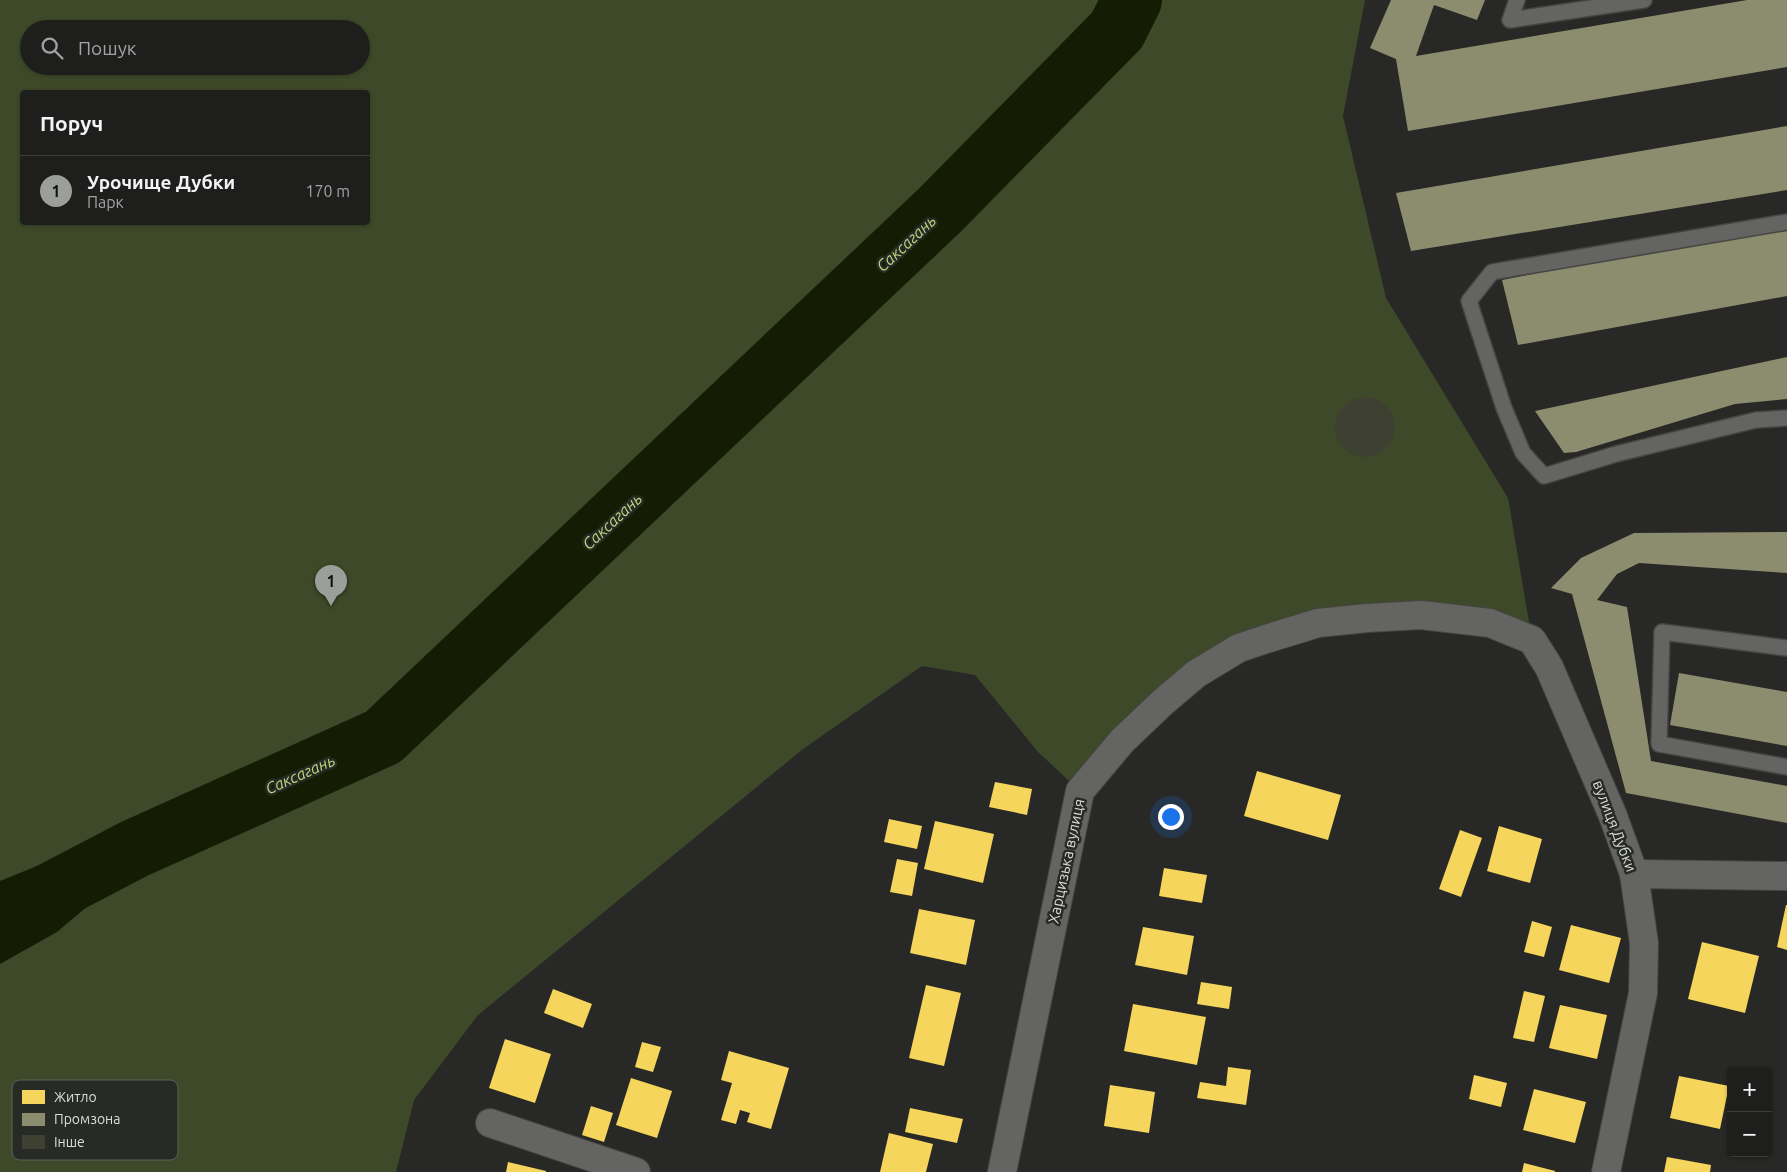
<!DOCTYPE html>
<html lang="uk">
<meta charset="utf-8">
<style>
:root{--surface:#1e1f1c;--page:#262725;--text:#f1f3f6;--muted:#a1a2a3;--line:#3c3d3b;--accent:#9c9e9a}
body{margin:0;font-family:Ubuntu,sans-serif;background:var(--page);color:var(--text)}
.controls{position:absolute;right:15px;bottom:15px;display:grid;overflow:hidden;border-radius:5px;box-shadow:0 1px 4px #0004}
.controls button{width:45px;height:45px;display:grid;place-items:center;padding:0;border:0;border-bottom:1px solid var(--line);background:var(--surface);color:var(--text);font:25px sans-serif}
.you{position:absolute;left:1170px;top:816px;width:18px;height:18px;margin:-12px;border:4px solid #fff;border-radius:50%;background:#1a73e8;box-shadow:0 0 0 8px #1a73e833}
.badge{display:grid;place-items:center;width:32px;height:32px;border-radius:50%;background:var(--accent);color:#111;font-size:16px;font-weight:700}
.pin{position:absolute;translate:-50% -41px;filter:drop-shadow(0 1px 2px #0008)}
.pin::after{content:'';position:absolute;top:26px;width:18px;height:15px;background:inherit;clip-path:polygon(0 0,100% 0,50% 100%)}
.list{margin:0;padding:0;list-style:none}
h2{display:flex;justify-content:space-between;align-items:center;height:65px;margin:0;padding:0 20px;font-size:21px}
h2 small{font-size:16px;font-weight:400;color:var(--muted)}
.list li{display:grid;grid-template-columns:32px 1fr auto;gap:15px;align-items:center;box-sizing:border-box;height:70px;padding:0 20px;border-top:1px solid var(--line)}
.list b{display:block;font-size:19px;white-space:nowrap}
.list p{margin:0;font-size:16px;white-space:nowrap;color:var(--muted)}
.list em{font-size:16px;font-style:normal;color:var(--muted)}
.icon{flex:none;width:28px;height:28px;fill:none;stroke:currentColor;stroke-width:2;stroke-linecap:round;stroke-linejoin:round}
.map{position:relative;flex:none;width:1787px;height:1172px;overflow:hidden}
.search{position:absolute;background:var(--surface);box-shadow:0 1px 4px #0004;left:20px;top:20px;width:350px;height:55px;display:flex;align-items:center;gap:12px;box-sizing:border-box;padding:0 18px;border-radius:28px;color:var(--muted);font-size:19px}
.panel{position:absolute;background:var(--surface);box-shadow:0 1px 4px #0004;left:20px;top:90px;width:350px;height:135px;border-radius:5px}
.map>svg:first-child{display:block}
.green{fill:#3e4929;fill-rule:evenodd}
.water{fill:#141c03}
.homes{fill:#f6d55c}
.industry{fill:#8c8c6e}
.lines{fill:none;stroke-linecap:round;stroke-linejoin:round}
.river{stroke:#141c03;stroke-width:60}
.building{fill:#3e4132}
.lane-casing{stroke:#454643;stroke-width:18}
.street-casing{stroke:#454643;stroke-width:30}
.lane{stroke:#646462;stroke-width:15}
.street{stroke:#646462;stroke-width:28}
.labels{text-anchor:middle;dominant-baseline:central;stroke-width:5;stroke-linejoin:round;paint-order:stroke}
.street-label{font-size:15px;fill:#dbddd9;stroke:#282a25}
.water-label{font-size:16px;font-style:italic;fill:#bad87c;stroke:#282a25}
.key{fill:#282a25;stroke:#5e605b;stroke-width:1}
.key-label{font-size:14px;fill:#dbddd9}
</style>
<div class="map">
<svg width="1787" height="1172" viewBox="0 0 1787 1172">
<rect width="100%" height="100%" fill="#282926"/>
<path class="green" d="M 0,0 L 1365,0 L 1343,116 L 1386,298 L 1508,498 L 1532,640 L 1421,615 L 1239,648 L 1080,791 L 1038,752 L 975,675 L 922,666 L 803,749 L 478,1015 L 414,1100 L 396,1172 L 0,1172 ZM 29,29 L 361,29 L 361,66 L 29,66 ZM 22,92 L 368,92 L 368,222 L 22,222 Z"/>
<path class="water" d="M 79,849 L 134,849 L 109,888 L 57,932 L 0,964 L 0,881 Z"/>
<g class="homes">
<path d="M 1257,771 L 1341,795 L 1328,840 L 1244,816 Z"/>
<path d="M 995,782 L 1032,789 L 1027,815 L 989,807 Z"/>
<path d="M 889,819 L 922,826 L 917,849 L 884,842 Z"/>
<path d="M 935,821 L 994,834 L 983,883 L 924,869 Z"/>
<path d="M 1499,826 L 1542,839 L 1530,883 L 1487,871 Z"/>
<path d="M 1460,830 L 1482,838 L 1461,897 L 1439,889 Z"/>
<path d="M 897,859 L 918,863 L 912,896 L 890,892 Z"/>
<path d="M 1164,868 L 1207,875 L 1202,903 L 1159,896 Z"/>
<path d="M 1786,905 L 1787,905 L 1787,950 L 1777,947 Z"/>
<path d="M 919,909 L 975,920 L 966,965 L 910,953 Z"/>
<path d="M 1532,921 L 1552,927 L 1544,957 L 1524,952 Z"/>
<path d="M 1571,925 L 1621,938 L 1609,983 L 1559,970 Z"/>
<path d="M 1143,927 L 1194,936 L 1187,975 L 1135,965 Z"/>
<path d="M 1702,942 L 1759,956 L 1745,1013 L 1688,999 Z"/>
<path d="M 1201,982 L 1232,987 L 1229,1009 L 1197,1004 Z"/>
<path d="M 926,985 L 961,993 L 944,1066 L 909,1058 Z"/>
<path d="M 553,989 L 592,1004 L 583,1028 L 544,1013 Z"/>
<path d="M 1524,991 L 1545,996 L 1534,1042 L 1513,1038 Z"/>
<path d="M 1133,1004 L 1206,1017 L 1197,1065 L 1124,1051 Z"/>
<path d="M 1560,1005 L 1607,1015 L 1597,1059 L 1549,1048 Z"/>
<path d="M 505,1039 L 551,1054 L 535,1103 L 489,1088 Z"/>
<path d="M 642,1042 L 661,1047 L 653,1072 L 635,1067 Z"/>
<path d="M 729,1051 L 789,1068 L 771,1129 L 747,1122 L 750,1113 L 740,1110 L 736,1124 L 721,1120 L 732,1083 L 721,1080 Z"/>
<path d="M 1228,1067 L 1251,1070 L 1246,1105 L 1197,1098 L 1200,1082 L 1226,1086 Z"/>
<path d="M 1474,1075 L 1507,1083 L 1501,1107 L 1469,1099 Z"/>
<path d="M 1679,1076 L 1729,1086 L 1720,1129 L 1670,1118 Z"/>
<path d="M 631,1078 L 672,1091 L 657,1138 L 616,1125 Z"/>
<path d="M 1110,1085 L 1155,1092 L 1149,1133 L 1104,1126 Z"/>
<path d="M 1534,1089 L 1586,1102 L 1575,1143 L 1523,1130 Z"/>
<path d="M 591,1106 L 613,1113 L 604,1142 L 582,1135 Z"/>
<path d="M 910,1108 L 963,1119 L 957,1143 L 905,1132 Z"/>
<path d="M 889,1133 L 933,1144 L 926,1172 L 880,1172 Z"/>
<path d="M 1667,1157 L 1711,1165 L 1710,1172 L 1664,1172 Z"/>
<path d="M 508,1162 L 546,1171 L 546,1172 L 506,1172 Z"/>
<path d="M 1524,1163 L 1555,1171 L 1555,1172 L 1522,1172 Z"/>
</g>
<g class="industry">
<path d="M 1391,0 L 1485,0 L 1477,20 L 1434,5 L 1416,56 L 1747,0 L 1787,0 L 1787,67 L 1408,131 L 1396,59 L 1370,48 Z"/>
<path d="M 1787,126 L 1787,190 L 1411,251 L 1396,193 Z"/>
<path d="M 1787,226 L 1787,296 L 1518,345 L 1502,280 L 1723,236 Z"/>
<path d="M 1787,357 L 1787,399 L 1735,404 L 1576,452 L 1564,453 L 1535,411 Z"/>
<path d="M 1787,532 L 1787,573 L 1639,563 L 1617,574 L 1597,600 L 1627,607 L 1651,761 L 1787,786 L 1787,823 L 1626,793 L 1572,594 L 1551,588 L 1581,558 L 1634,533 Z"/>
<path d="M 1679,673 L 1787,692 L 1787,746 L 1670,725 Z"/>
</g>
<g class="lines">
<path class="river" d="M 0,919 L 134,849 L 383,737 L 940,210 L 1117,30 L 1132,0"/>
</g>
<circle class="building" cx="1365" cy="427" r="30"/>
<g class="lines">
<defs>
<g id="lane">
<path d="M 1517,0 L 1510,20 L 1644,0"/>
<path d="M 1787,222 L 1492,272 L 1469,301 L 1504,408 L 1523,453 L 1544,476 L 1616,454 L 1756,420 L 1787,418"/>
<path d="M 1787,648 L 1662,632 L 1659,744 L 1787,767"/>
</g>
<g id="street">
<path d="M 1634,874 L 1787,876"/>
<path d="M 490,1123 L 636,1172"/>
<path d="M 1002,1172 L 1080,791 L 1122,741 L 1163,702 L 1196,674 L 1239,648 L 1266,639 L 1318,623 L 1367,618 L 1421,615 L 1490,623 L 1532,640 L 1549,667 L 1613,816 L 1634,874 L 1644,943 L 1643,993 L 1606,1172"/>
</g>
</defs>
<use href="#lane" class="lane-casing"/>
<use href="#street" class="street-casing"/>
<use href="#lane" class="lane"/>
<use href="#street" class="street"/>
</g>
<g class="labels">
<g class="street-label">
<text transform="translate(1615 826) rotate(69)">вулиця Дубки</text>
<text transform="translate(1066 861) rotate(-78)">Харцизька вулиця</text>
</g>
<g class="water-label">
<text transform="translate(906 243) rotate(-43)">Саксагань</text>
<text transform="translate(612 521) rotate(-43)">Саксагань</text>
<text transform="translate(300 774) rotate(-24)">Саксагань</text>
</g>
</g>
<rect x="12" y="1080" width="166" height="80" rx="8" class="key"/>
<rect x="22" y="1090" width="23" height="14" fill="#f6d55c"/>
<rect x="22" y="1113" width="23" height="13" fill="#8c8c6e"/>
<rect x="22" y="1135" width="23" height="14" fill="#3e4132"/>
<g class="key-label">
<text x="54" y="1102">Житло</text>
<text x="54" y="1124">Промзона</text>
<text x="54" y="1147">Інше</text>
</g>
</svg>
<div class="controls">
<button>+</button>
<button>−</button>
</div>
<div class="you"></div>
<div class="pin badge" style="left:331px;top:606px">1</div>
<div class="search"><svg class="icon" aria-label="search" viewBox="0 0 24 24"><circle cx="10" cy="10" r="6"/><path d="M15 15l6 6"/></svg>Пошук</div>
<section class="panel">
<h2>Поруч<small></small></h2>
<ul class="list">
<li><span class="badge">1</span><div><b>Урочище Дубки</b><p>Парк</p></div><em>170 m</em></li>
</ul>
</section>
</div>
